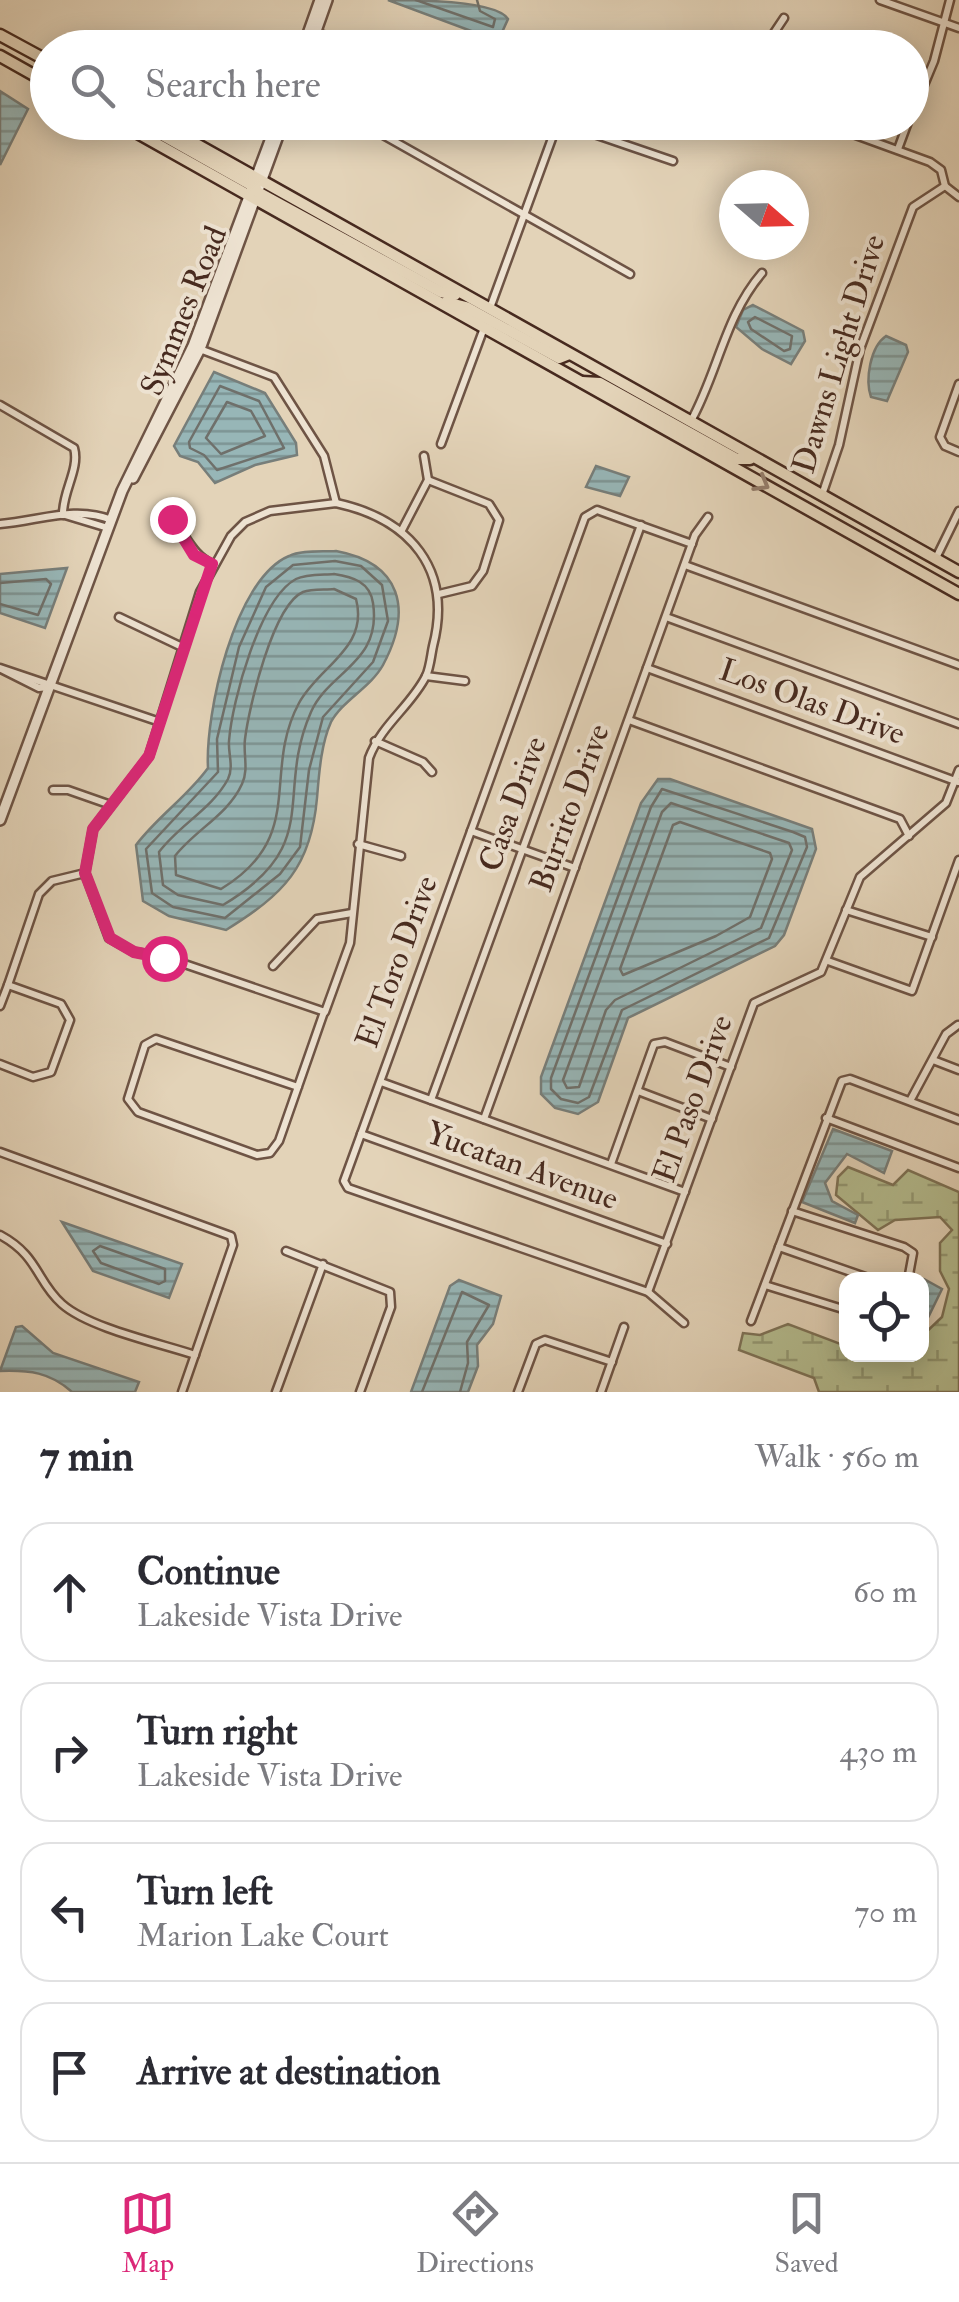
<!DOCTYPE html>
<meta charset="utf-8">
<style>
:root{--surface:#fff;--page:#f7f7f7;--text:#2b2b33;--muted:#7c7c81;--line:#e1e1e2;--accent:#db2777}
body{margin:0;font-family:"IM FELL Double Pica",serif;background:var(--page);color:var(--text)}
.controls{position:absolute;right:30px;bottom:30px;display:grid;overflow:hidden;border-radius:20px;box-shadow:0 5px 25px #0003}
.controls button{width:90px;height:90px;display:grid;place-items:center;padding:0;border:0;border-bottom:2px solid var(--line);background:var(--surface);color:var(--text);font:50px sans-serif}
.compass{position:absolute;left:719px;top:170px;width:90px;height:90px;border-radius:50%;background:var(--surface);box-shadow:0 5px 25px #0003;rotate:110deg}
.stop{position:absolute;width:30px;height:30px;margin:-22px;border:8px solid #db2777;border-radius:50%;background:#fff}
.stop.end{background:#db2777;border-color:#fff;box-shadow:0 2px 10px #0008}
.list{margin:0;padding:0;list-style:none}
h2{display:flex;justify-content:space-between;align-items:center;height:130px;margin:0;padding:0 40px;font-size:42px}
h2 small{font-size:32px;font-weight:400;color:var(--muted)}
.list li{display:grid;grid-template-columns:65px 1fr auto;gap:30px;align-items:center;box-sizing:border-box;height:140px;margin:0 20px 20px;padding:0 20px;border:2px solid var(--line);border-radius:30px}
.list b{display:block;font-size:38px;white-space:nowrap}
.list p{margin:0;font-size:32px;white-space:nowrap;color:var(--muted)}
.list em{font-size:32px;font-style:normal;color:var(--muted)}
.icon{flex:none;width:55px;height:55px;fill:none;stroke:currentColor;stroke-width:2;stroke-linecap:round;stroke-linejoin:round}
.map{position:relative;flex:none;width:959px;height:1392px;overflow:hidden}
.search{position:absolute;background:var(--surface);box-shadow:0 5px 25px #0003;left:30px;right:30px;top:30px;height:110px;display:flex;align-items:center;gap:25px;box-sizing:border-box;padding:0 35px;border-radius:55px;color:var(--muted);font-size:38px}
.sheet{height:770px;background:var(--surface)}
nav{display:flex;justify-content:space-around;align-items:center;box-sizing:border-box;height:140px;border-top:2px solid var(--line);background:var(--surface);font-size:28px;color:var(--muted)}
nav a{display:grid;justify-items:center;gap:5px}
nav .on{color:var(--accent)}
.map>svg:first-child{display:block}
.wetland{fill:url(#wetland-marsh);stroke:#7e7357;stroke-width:2.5}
.water{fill:url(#water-rules);stroke:#777e7a;stroke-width:2.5}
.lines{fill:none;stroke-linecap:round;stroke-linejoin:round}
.shore{stroke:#6f706b;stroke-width:2.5}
.minor-casing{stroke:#6e5445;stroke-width:11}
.tertiary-casing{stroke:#6e5445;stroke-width:14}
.primary-casing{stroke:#472a1f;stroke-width:15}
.minor{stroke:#ede2d1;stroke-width:6}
.tertiary{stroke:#ede2d1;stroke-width:9}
.primary{stroke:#e3d3b8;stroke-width:10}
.oneway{stroke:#957e6c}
.route{stroke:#db2777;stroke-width:12}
.labels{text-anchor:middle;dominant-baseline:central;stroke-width:8;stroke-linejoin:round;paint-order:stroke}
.street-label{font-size:32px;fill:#472a1f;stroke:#ede2d1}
</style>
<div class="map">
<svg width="959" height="1392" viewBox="0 0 959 1392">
<defs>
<pattern id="wetland-marsh" width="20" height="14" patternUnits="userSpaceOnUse" patternTransform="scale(2.5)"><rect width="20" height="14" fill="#b4bc8f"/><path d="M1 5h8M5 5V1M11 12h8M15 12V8" fill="none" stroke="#949974"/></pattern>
<pattern id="water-rules" width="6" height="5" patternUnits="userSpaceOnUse" patternTransform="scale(2.5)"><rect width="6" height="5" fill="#97b6b7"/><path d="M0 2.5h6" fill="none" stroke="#7d9494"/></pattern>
</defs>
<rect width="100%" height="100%" fill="#e3d3b8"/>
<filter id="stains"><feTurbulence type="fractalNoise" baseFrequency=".002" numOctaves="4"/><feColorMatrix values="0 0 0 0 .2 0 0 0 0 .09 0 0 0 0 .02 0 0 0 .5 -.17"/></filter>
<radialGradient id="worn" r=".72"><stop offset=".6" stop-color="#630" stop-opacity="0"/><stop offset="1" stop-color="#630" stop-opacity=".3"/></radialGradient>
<path class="wetland" d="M 848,1167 L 893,1185 L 908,1170 L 959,1192 L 959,1392 L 819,1392 L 814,1378 L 739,1350 L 743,1333 L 760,1335 L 788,1324 L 846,1346 L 846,1354 L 922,1354 L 922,1336 L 942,1317 L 949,1289 L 940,1271 L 940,1243 L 952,1230 L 940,1217 L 895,1220 L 878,1230 L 836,1195 L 838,1177 Z"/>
<g class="water">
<path d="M 388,0 C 415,0 496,0 508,19 L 499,39 L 490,38 Z"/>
<path d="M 0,91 L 28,109 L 0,165 Z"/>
<path d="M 753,305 L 803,331 L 805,341 L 791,364 L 762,349 L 736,327 L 743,310 Z"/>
<path d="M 886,336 L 906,345 L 908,352 L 887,401 L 871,397 C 865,380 870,347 886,336 Z"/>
<path d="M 214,372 L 265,393 L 296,443 L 297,455 L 255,465 L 215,483 L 198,462 L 180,456 L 174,446 Z"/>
<path d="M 596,466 L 629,477 L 620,496 L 586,487 Z"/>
<path d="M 336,551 C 401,563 413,609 383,665 C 371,687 342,701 331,722 C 321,744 319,774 317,798 C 311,867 284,894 226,930 L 169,916 L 143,901 L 136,845 C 158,816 187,797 208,768 C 205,715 234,579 289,556 C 301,550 322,552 336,551 Z"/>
<path d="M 67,568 L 45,628 L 0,613 L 0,574 Z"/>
<path d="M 658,779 L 670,779 L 812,829 L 816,849 L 784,935 L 775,946 L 628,1018 L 598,1102 L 578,1114 L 555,1108 L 541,1094 L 541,1077 L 641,803 Z"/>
<path d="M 833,1129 L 892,1151 L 884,1173 L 847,1154 L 825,1183 L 832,1201 L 858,1215 L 855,1223 L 802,1202 Z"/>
<path d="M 62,1222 L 182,1264 L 169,1298 L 93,1271 Z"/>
<path d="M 924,1279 L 942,1289 L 922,1330 L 922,1281 Z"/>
<path d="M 459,1280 L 501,1296 L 493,1324 L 477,1345 L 478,1366 L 468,1392 L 411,1392 L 450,1286 Z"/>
<path d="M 22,1326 L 53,1353 L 139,1382 L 135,1392 L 72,1392 C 50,1372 29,1370 0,1371 L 16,1327 Z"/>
</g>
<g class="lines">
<g class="shore">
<path d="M 416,0 L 493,27 L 495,19 L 480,11 L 477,0"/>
<path d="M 755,317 L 792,336 L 790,349 L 784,351 L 751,329 L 748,322 Z"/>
<path d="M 220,386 L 259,401 L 284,448 L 217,470 L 204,455 L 190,448 L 189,442 Z"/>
<path d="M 227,402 L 251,411 L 265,436 L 221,454 L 206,438 Z"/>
<path d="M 335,561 L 361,566 L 382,585 L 388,621 L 373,662 L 323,717 L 309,770 L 300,847 L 280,874 L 225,918 L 173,907 L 152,893 L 146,849 L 218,772 L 217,739 L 239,647 L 266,587 L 293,565 Z"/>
<path d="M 334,574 C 353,577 370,582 373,603 C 382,663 329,671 311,712 C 274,796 325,844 223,905 L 178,895 L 163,885 L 159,852 C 179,825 212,809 228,779 C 234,767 228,753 229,741 C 232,701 260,598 296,579 C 306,574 323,575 334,574 Z"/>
<path d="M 0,583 L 46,579 L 51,584 L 38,615 L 0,604"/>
<path d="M 334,589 L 356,599 C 369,648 319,666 299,703 C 261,774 308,836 221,889 L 176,875 L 175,856 C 195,830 228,815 242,784 C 249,769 243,754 245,739 C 249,707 273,605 303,592 C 312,589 325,590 334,589 Z"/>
<path d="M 662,789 L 793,832 L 805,837 L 807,847 L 769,938 L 622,1010 L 589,1097 L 578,1103 L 561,1099 L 551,1089 L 551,1078 L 651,807 Z"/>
<path d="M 671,803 L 789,843 L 792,850 L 761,928 L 615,1000 L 606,1010 L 579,1087 L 567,1088 L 563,1080 L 662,812 Z"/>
<path d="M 680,822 L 770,853 L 772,859 L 750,917 L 716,936 L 623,975 L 620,969 L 673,825 Z"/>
<path d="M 100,1246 L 165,1269 L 165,1281 L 159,1284 L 101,1263 L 93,1251 Z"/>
<path d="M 422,1392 L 462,1292 L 489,1305 L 467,1342 L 468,1363 L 460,1392"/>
</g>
<defs>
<g id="minor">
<path d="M 880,0 L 959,28"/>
<path d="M 315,32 L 358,48"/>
<path d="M 846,38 L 847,48"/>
<path d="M 764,48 L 784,18"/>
<path d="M 912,114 L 934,61 L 950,0"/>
<path d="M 360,122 L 630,274"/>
<path d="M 559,122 L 673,161"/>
<path d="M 820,122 L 930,162 L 941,170 L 945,186 L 959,197"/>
<path d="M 898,149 L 908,122"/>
<path d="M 490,308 L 558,122"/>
<path d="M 197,348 L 274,377 L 324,456 L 336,503"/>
<path d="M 959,384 L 940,437 L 945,446 L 959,452"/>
<path d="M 0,405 L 74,448 C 80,469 62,492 63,515"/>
<path d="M 691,421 C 718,372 725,316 762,273"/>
<path d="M 441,444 L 484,328"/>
<path d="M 428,480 L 489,504 L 499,520 L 483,571 L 472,586 L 439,594"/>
<path d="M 822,495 L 839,445 L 860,349 L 913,207 L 945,186"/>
<path d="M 336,503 C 410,519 453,569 433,646 C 431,655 430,668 426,676 C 411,706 381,725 369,758 L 350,943 L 325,1012 L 164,957 L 134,952 L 109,938 L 85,873 L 93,829 L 149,756 L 200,592 L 231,536 L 245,522 L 270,511 Z"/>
<path d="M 163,513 C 185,526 187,552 212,564"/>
<path d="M 65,515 L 108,528"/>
<path d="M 0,524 C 39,521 75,505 112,520"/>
<path d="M 402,530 L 428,480 L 424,456"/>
<path d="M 936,558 L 959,511"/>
<path d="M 685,565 L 959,665"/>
<path d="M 119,617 L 182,647"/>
<path d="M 666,617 L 959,724"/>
<path d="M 0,668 L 160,722"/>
<path d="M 647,668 L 958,782"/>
<path d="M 1,669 L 39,688 L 48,687"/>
<path d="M 426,676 L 465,681"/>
<path d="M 629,720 L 900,819 L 909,836"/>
<path d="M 375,741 L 423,762 L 432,772"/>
<path d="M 53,790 L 68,790 L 108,804"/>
<path d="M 471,831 L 575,868"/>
<path d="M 358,844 L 401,856"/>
<path d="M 846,910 L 932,937"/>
<path d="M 828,961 L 912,991 L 959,860"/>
<path d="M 273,966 L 317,919 L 352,913"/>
<path d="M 8,985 L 39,894 L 52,881 L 85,873"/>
<path d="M 0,1006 L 8,985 L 61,1004 L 70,1020 L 51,1072 L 33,1077 L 0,1064"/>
<path d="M 933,1060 L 959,1070"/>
<path d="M 381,1082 L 685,1192"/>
<path d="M 298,1087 L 156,1039 L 145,1045 L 128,1099 L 138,1112 L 257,1155 L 270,1153 L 279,1141 L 324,1012"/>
<path d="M 638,1091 L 712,1119"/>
<path d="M 431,1100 L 641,525"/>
<path d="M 910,1101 L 946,1034 L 958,1025"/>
<path d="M 826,1118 L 959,1168"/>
<path d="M 484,1119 L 695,535 L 708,517"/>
<path d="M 361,1134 L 667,1244"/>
<path d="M 0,1152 L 231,1236 L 233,1245 L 182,1392"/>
<path d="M 611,1164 L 654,1044 L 665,1042 L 731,1067"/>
<path d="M 792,1211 L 904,1247 L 913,1253 L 908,1280"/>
<path d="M 0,1235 C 39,1256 36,1281 62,1304 C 89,1328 159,1343 195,1355"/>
<path d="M 779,1247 L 874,1280"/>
<path d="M 286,1251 L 390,1292 L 391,1307 L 360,1392"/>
<path d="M 765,1285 L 846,1310"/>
<path d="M 648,1292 L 754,1003 L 821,972 L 860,877 L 946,803 L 959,770"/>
<path d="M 751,1321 L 842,1081 L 850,1079 L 959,1120"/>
<path d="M 684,1323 L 648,1292 L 348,1188 L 344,1181 L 585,517 L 597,510 L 692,544"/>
<path d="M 276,1392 L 323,1264"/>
<path d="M 518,1392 L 536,1344 L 545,1340 L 612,1362"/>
<path d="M 601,1392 L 624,1327"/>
</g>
<g id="tertiary">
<path d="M 303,48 L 320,0"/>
<path d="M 310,48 L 327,0"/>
<path d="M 133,478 L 200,349 L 283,122"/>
<path d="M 0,820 L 122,491 L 193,346 L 277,122"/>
</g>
<g id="primary">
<path d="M 0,35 L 48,61"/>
<path d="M 0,56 L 48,83"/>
<path d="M 118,122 L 959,594"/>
<path d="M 139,122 L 256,188"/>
<path d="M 157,122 L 959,572"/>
<path d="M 252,189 L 441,292 L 455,295"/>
<path d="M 446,302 L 466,307 L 559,358 L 569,354"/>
<path d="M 582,382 L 600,383 L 737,459 L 750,459"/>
</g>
</defs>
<use href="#minor" class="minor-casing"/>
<use href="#tertiary" class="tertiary-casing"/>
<use href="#primary" class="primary-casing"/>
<use href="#minor" class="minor"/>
<use href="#tertiary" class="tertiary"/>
<use href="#primary" class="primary"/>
</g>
<defs><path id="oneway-chevron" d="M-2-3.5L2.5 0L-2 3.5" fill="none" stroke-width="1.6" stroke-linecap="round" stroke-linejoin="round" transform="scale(2.5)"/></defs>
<use class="oneway" href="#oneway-chevron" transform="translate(762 484) rotate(30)"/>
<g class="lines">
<path class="route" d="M 164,958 L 134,952 L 110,938 L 85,873 L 93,829 L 149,756 L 212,564 L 194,555 L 172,519"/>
</g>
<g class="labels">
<g class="street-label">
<text transform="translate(184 311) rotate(-68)">Symmes Road</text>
<text transform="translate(839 354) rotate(-73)">Dawns Light Drive</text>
<text transform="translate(812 702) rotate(20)">Los Olas Drive</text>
<text transform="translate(513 804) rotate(-70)">Casa Drive</text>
<text transform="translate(570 808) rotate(-70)">Burrito Drive</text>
<text transform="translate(397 962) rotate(-70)">El Toro Drive</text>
<text transform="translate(693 1099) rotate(-70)">El Paso Drive</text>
<text transform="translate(522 1166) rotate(20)">Yucatan Avenue</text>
</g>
</g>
<rect width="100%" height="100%" filter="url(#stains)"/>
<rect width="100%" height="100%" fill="url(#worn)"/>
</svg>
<div class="controls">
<button><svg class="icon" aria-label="locate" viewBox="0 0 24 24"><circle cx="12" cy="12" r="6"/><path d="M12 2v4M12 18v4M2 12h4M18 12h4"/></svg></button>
</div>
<svg class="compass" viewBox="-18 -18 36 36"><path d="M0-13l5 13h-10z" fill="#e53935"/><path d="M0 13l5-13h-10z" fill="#7c7c81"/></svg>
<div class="stop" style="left:164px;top:958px"></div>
<div class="stop end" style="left:172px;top:519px"></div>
<div class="search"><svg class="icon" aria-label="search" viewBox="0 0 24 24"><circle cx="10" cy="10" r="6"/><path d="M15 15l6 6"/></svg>Search here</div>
</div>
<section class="sheet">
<h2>7 min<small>Walk · 560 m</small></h2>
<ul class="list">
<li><svg class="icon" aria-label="ahead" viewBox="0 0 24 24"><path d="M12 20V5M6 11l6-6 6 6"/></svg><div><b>Continue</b><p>Lakeside Vista Drive</p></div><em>60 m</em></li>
<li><svg class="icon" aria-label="right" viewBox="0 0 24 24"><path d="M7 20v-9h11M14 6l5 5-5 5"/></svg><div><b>Turn right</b><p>Lakeside Vista Drive</p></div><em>430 m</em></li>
<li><svg class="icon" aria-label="left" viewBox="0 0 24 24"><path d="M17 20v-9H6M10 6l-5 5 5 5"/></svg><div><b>Turn left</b><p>Marion Lake Court</p></div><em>70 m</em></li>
<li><svg class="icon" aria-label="arrive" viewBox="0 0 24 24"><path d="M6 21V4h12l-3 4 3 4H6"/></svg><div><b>Arrive at destination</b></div></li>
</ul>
</section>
<nav>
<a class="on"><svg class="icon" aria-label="map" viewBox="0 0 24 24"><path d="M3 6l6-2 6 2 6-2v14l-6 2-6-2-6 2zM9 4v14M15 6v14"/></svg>Map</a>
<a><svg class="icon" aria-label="directions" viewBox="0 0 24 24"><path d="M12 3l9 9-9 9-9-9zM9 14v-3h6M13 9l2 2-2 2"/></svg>Directions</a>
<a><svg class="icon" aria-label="saved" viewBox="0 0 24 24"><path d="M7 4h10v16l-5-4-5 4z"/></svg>Saved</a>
</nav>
